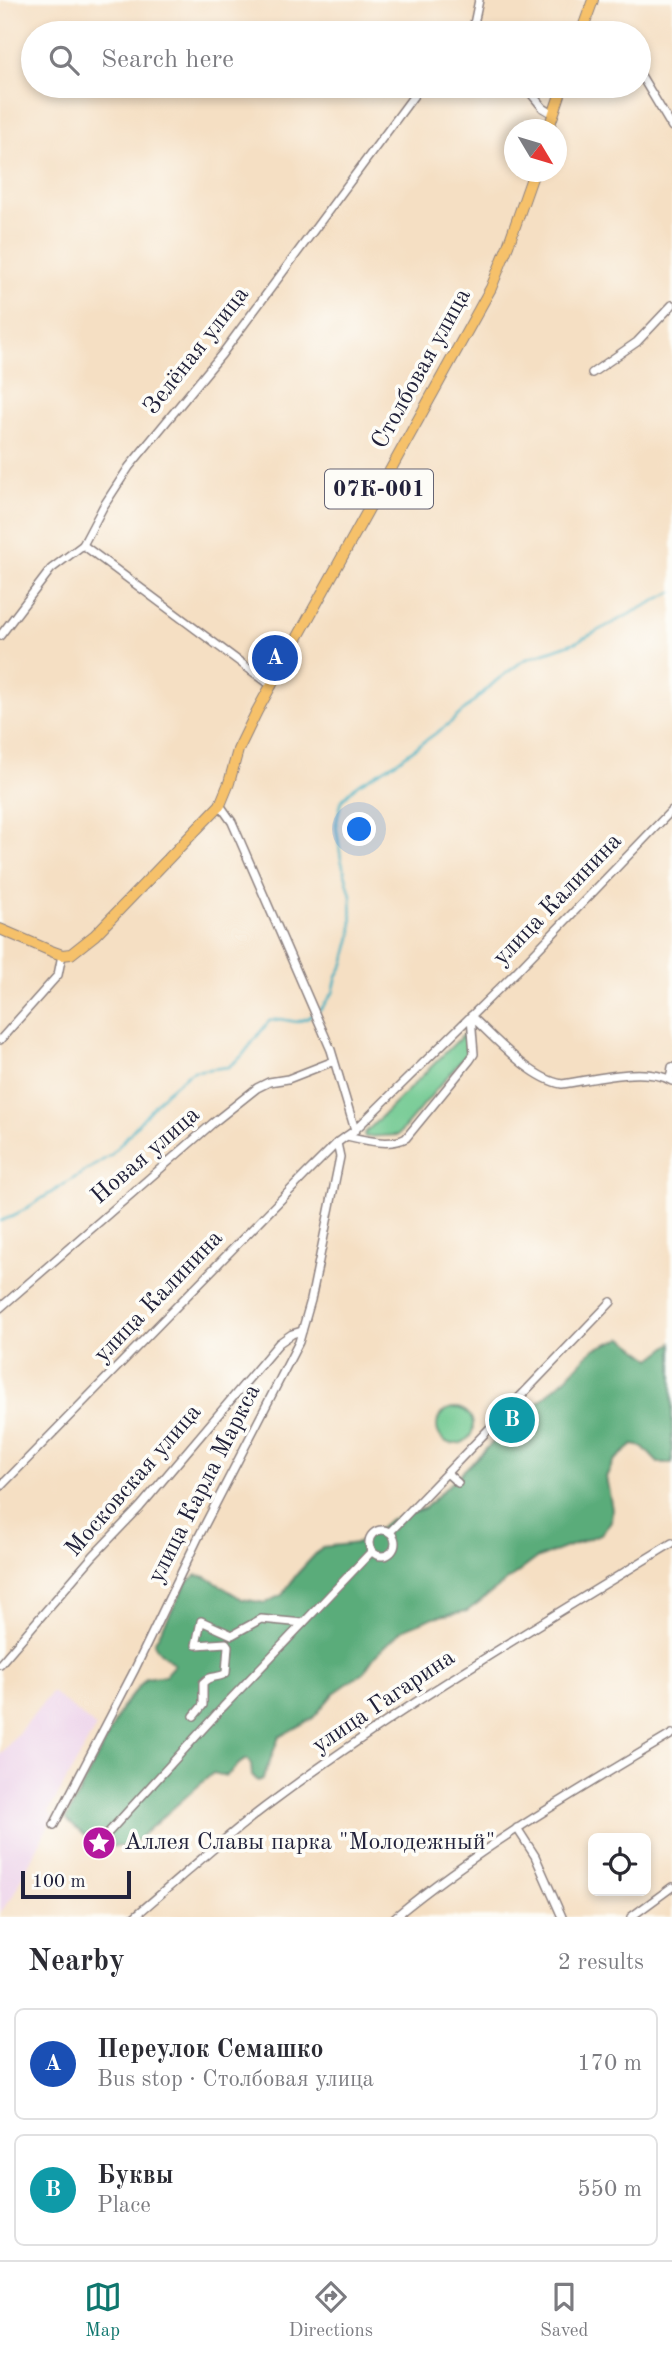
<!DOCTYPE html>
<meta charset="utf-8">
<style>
:root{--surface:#fff;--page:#f2f2f3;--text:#2b2b33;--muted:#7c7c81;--line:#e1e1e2;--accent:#0f766e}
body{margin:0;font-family:"Old Standard TT",serif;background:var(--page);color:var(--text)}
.controls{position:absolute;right:21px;bottom:21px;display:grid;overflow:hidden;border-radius:10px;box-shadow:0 4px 10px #0003}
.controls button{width:63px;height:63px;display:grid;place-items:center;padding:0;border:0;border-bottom:2px solid var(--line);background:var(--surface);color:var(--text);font:35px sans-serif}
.compass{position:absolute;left:504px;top:119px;width:63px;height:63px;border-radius:50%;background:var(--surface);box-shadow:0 4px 10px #0003;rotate:128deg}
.scale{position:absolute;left:21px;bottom:18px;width:110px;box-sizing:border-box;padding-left:7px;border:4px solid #22223b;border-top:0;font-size:19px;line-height:24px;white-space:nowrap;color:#22223b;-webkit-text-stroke:5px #fdfcf7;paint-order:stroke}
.you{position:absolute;left:360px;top:830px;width:24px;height:24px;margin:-18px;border:5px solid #fff;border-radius:50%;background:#1a73e8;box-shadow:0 0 0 10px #1a73e833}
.badge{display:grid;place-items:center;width:46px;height:46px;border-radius:50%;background:var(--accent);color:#fff;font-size:23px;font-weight:700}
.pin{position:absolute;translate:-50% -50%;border:4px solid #fff;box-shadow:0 2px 7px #0006}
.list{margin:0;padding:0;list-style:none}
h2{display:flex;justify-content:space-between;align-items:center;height:91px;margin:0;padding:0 28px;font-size:30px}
h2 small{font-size:23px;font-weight:400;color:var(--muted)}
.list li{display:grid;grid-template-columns:46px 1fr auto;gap:21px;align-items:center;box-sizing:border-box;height:112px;margin:0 14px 14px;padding:0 14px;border:2px solid var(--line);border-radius:10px}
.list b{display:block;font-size:26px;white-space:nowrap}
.list p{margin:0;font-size:23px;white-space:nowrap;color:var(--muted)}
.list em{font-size:23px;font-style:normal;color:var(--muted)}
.icon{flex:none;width:38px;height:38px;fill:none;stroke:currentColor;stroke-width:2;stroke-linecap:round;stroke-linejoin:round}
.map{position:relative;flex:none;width:672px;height:1917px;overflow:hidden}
.search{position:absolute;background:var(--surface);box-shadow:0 4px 10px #0003;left:21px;right:21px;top:21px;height:77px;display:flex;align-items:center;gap:18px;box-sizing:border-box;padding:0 24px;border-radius:38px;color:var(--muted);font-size:26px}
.sheet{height:343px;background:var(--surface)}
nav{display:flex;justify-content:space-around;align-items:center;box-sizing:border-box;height:98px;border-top:2px solid var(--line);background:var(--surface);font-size:19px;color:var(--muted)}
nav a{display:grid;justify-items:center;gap:4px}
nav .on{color:var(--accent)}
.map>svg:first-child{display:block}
.built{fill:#ecd1ea}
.green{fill:#6ec88f;stroke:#487565;stroke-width:2}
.forest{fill:#5aac7a;stroke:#3e675a;stroke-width:2}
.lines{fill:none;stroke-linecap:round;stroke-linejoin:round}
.stream{stroke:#42aebf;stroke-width:2.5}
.minor-casing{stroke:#8c807f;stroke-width:10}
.major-casing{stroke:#8c807f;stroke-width:12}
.minor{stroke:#fff;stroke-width:7}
.major{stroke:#f6c16b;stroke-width:10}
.labels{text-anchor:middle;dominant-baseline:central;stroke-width:7;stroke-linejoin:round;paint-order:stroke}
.shield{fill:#fdfcf7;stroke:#646373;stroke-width:2}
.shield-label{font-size:23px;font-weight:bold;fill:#22223b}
.street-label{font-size:24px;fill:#22223b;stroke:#fdfcf7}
.poi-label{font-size:24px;fill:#22223b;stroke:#fdfcf7;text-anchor:start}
</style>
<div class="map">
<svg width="672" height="1917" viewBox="0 0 672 1917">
<rect width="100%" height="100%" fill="#fdfcf7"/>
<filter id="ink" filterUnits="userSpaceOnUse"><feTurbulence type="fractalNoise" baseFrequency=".0143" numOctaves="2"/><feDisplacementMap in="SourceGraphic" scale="14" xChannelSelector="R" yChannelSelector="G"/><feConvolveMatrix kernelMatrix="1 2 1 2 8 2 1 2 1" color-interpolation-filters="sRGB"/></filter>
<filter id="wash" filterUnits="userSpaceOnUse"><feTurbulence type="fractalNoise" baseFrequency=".00686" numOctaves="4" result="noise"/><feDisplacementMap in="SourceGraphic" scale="28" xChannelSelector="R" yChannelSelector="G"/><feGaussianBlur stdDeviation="1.57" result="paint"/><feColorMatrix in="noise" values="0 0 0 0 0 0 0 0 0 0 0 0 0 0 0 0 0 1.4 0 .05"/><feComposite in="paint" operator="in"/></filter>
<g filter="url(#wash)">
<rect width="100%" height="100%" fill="#f5dfc3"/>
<path class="built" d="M 52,1692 L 96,1727 L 49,1811 L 53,1817 L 12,1897 L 0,1913 L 0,1755 Z"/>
<g class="green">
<path d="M 465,1033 L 468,1035 L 469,1051 L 398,1135 L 365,1137 L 364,1134 Z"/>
<circle cx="455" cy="1426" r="18"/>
</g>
<path class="forest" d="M 623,1338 L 651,1359 L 672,1343 L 672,1463 L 658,1463 L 643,1447 L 633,1445 L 614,1461 L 606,1477 L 612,1509 L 611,1521 L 601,1534 L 536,1559 L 467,1611 L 434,1617 L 402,1630 L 375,1656 L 364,1672 L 334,1693 L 313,1718 L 279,1737 L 263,1779 L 258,1781 L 252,1775 L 251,1765 L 247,1759 C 237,1763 235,1770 226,1776 L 213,1773 L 132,1844 C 106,1853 84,1837 66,1819 L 123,1706 L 146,1678 L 165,1675 L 174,1665 C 167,1656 158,1653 154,1643 L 188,1581 L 196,1575 L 206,1577 L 242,1599 L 265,1603 L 282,1595 L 297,1574 L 322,1547 L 358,1543 L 373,1534 L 389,1520 L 425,1508 L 491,1444 L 567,1377 L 593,1349 Z"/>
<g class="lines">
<path class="stream" d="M 0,1221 L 14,1216 L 111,1155 L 165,1093 L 187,1075 L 194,1071 L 228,1067 L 241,1057 L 269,1021 L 280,1019 L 297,1022 L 308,1018 L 321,1009 L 333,993 L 337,976 L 344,964 L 352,933 L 351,895 L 341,859 L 336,825 L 341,801 L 357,785 L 396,762 L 450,723 L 497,680 L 524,660 L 576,642 L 672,592"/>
</g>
</g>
<g filter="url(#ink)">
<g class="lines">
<defs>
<g id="minor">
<path d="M 474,24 L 485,33"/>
<path d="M 464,33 L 474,24 L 479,0"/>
<path d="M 639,72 L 672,127"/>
<path d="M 525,86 L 543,108 L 553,114"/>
<path d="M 592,373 L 637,342 L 672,305"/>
<path d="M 83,545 L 272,686"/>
<path d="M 0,636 L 51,569 L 83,545 L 103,507 L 129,467 L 222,354 L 421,86"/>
<path d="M 220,805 L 232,822 L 331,1050 L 355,1130"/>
<path d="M 471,1016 C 495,1038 531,1079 562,1084 C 592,1080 646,1065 672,1081"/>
<path d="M 0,1040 L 58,975 L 62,955"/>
<path d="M 670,1079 L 672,1067"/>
<path d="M 347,1136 C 364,1140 390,1147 406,1138 L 470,1060 L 474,1054 L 471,1017"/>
<path d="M 0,1308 L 213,1123 L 257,1088 L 269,1082 L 288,1079 L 334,1061"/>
<path d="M 447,1473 L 458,1483"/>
<path d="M 0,1487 L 305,1175 L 337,1143 L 355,1130 L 516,972 L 672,810"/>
<circle cx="382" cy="1543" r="13"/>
<path d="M 390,1532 L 611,1302"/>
<path d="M 0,1664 L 93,1556 L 140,1507 L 279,1343 L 292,1334 L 302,1331"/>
<path d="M 194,1716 L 203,1705 L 203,1683 C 210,1674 219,1679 226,1673 L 228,1646 L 226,1643 L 196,1645 L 201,1621 L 232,1635 L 261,1619 L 303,1623"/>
<path d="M 54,1825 L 134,1671 L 197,1540 L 299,1342 L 311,1300 L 340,1157 L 337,1143"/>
<path d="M 517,1828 L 535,1856 L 562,1917"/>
<path d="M 97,1845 L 223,1707 L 372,1551"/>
<path d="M 134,1917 C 178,1880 220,1841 265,1807 C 394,1710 534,1628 672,1543"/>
<path d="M 395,1917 C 481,1846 577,1791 672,1734"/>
<path d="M 631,1917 L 672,1887"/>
</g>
<g id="major">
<path d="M 581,33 L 593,0"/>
<path d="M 548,130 L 563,86"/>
<path d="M 0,929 L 51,951 L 62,955 L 71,954 L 95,935 L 220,805 L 229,783 L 238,750 L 257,711 L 491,288 L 508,246 L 534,172"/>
</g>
</defs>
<use href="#minor" class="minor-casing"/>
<use href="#major" class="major-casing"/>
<use href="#minor" class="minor"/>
<use href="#major" class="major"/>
</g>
</g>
<defs>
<symbol id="sight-disc" viewBox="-11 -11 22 22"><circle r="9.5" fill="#b5179e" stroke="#fdfcf7"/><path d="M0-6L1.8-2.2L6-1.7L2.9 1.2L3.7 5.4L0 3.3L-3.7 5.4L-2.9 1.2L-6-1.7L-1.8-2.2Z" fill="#fff"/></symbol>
</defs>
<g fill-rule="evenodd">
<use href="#sight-disc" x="80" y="1824" width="38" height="38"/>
</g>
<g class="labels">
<rect class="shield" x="325" y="469.5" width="108" height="39" rx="5"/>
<g class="shield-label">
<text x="379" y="489">07К-001</text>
</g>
<g class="street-label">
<text transform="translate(197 351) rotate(-52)">Зелёная улица</text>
<text transform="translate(422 369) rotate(-61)">Столбовая улица</text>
<text transform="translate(558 900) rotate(-46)">улица Калинина</text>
<text transform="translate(146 1156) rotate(-41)">Новая улица</text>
<text transform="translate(159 1297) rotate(-46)">улица Калинина</text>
<text transform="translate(134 1481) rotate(-49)">Московская улица</text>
<text transform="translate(205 1484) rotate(-63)">улица Карла Маркса</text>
<text transform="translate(384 1702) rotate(-34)">улица Гагарина</text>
</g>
<g class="poi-label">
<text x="124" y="1843">Аллея Славы парка "Молодежный"</text>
</g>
</g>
</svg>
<div class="controls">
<button><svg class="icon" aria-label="locate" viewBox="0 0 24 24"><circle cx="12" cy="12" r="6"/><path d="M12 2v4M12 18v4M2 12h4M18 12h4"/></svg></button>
</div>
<svg class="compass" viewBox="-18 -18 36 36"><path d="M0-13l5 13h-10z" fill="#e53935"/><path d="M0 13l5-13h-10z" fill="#7c7c81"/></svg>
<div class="scale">100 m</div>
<div class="you"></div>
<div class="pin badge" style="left:275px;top:658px;background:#1a4fb4">A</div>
<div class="pin badge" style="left:512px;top:1420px;background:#0f9aa8">B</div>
<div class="search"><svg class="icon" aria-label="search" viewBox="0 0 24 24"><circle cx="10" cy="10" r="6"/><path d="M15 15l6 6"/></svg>Search here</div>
</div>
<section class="sheet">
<h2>Nearby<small>2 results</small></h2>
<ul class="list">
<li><span class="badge" style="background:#1a4fb4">A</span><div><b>Переулок Семашко</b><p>Bus stop · Столбовая улица</p></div><em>170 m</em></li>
<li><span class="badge" style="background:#0f9aa8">B</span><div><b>Буквы</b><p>Place</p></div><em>550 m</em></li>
</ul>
</section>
<nav>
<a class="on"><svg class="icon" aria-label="map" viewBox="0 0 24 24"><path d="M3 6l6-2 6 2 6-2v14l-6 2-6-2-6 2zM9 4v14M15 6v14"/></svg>Map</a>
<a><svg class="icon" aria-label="directions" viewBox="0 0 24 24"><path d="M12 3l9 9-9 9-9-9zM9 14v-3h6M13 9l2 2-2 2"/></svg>Directions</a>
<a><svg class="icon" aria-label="saved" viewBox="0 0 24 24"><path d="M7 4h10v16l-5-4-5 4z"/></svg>Saved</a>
</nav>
